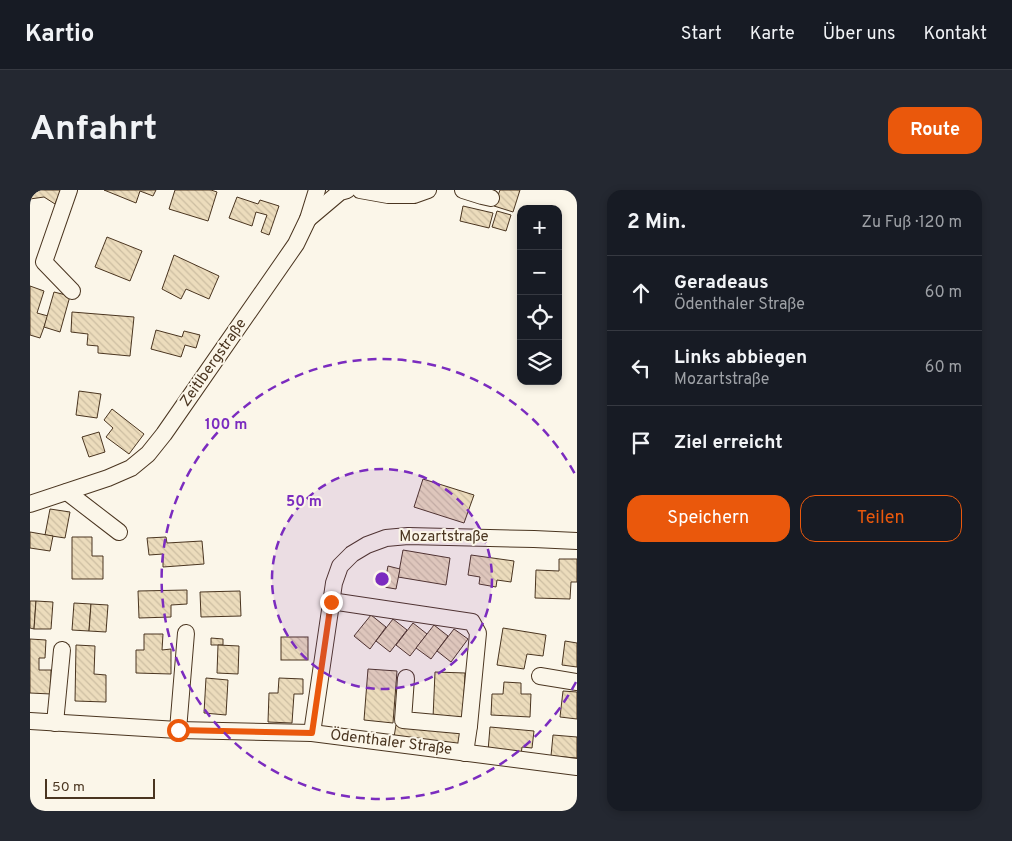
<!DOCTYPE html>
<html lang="de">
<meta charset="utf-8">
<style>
:root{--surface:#171b24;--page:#242831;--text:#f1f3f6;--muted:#9ea1a6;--line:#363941;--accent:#ea580c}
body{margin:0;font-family:Overpass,sans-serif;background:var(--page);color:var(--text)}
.controls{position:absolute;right:15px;top:15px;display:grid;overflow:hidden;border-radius:10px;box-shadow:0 2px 8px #0003}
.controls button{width:45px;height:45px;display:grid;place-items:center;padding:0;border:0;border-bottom:1px solid var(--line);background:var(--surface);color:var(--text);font:25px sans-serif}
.scale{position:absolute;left:15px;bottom:12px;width:110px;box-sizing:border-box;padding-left:5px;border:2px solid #4a3520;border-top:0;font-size:14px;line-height:18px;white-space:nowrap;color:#4a3520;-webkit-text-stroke:4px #fbf6e9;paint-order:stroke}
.stop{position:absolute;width:15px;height:15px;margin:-11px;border:4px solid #ea580c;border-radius:50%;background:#fff}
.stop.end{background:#ea580c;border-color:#fff;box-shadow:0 1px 5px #0008}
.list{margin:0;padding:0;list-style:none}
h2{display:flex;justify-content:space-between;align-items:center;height:65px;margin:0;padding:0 20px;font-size:21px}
h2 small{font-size:16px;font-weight:400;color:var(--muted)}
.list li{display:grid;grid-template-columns:32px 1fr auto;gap:15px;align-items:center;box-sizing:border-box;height:75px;padding:0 20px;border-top:1px solid var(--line)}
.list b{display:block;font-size:19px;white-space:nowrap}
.list p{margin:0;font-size:16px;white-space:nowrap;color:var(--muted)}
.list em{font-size:16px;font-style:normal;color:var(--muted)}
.actions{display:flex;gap:10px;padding:15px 20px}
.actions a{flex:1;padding:11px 0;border:1px solid var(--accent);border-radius:15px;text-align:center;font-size:18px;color:var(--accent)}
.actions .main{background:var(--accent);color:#fff}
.icon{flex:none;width:28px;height:28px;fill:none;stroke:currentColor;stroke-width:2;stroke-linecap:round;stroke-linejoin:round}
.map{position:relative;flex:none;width:547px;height:621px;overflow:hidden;border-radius:15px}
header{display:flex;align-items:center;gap:30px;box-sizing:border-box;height:70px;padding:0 25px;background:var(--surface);border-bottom:1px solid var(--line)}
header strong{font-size:24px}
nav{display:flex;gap:28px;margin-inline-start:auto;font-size:18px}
.intro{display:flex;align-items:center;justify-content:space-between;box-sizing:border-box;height:120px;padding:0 30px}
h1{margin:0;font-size:35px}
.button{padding:12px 22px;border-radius:15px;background:var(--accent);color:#fff;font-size:18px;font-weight:700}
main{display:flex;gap:30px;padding:0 30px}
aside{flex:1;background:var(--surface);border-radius:15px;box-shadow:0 2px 8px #0003}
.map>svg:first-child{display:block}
.building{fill:url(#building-back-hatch);stroke:#4a3520}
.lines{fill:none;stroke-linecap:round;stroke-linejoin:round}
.minor-casing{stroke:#4a3520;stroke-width:18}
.minor{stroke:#fbf6e9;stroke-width:16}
.route{stroke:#ea580c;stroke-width:6}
.ring{fill:none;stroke:#7b2cbf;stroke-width:2.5;stroke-dasharray:9 6}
.labels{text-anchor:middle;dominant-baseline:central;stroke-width:4;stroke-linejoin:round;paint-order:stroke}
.street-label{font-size:15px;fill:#4a3520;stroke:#fbf6e9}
.centre{fill:#7b2cbf;stroke:#fbf6e9;stroke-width:2.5}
.ring-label{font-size:15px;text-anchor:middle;font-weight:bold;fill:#7b2cbf;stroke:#fbf6e9;stroke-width:4;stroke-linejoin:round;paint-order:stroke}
</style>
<header>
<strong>Kartio</strong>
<nav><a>Start</a><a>Karte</a><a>Über uns</a><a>Kontakt</a></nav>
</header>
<div class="intro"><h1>Anfahrt</h1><a class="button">Route</a></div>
<main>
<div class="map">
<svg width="547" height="621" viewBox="0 0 547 621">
<defs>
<pattern id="building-back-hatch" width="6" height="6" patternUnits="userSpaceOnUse" patternTransform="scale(1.25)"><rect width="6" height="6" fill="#ecdcbc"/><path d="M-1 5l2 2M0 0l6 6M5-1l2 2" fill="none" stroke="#ccbda1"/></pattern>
</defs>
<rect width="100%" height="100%" fill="#fbf6e9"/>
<g class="building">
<path d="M 0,0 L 31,0 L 25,14 L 14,7 L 0,9 Z"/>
<path d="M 74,0 L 126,0 L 123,6 L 110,1 L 106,13 Z"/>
<path d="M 145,0 L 181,0 L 187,2 L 178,31 L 139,19 Z"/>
<path d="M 470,0 L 490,0 L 483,22 L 464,16 Z"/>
<path d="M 207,7 L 228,14 L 230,10 L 249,16 L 239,45 L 231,42 L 237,25 L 226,22 L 222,36 L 199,28 Z"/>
<path d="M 433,16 L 463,23 L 459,38 L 430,31 Z"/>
<path d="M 467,21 L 481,25 L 476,41 L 462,37 Z"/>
<path d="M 77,47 L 112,61 L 100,91 L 65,77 Z"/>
<path d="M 144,65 L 189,86 L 179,109 L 156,99 L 151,109 L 132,99 Z"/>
<path d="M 0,96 L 14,101 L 7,123 L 18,126 L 10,148 L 0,145 Z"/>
<path d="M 24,102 L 40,106 L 30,142 L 14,137 Z"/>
<path d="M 42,122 L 104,127 L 100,166 L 68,163 L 68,156 L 57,155 L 58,144 L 41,142 Z"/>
<path d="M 126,140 L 152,147 L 154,141 L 170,145 L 166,158 L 155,155 L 151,167 L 121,159 Z"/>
<path d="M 49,201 L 71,204 L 67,228 L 46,225 Z"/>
<path d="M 82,219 L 114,244 L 99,264 L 76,247 L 83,238 L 74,230 Z"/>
<path d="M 69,242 L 75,262 L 59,267 L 52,247 Z"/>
<path d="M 393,289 L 444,305 L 434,333 L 384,317 Z"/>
<path d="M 20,319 L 40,322 L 35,348 L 15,345 Z"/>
<path d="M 0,342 L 23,346 L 20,361 L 0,358 Z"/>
<path d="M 42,347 L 62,347 L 62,366 L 73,366 L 73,389 L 42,389 Z"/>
<path d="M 136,347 L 137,353 L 172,351 L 174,374 L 133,377 L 133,364 L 119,365 L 117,348 Z"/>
<path d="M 373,360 L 420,368 L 416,395 L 368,387 Z"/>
<path d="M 441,365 L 484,371 L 481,392 L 467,390 L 466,397 L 449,394 L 450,387 L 438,385 Z"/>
<path d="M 529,369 L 547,369 L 547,392 L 541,392 L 540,409 L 505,408 L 506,380 L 529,381 Z"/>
<path d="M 358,376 L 370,379 L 366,399 L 354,397 Z"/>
<path d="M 157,400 L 157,414 L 141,415 L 141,427 L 109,428 L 108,401 Z"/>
<path d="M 210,401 L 211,426 L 171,427 L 170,402 Z"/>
<path d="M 0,411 L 6,411 L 4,439 L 0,438 Z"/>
<path d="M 6,411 L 23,412 L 21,439 L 4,439 Z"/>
<path d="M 44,413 L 61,414 L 59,441 L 42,440 Z"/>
<path d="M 61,414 L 78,415 L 76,442 L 59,441 Z"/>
<path d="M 341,425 L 356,437 L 340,459 L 324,446 Z"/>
<path d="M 363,429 L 377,440 L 360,462 L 346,451 Z"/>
<path d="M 383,433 L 397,444 L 380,466 L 366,455 Z"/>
<path d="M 404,435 L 418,446 L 401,469 L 386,458 Z"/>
<path d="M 473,438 L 516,445 L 513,466 L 497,464 L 494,479 L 467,475 Z"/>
<path d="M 424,439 L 438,449 L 421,472 L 407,461 Z"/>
<path d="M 114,444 L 133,444 L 132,460 L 141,459 L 141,484 L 106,483 L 106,460 L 114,460 Z"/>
<rect x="251" y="447" width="27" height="23"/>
<path d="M 181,448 L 193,449 L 193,455 L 181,455 Z"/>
<path d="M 0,449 L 16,450 L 15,468 L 9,468 L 9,480 L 21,480 L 21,504 L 0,503 Z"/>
<path d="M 535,451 L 547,453 L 547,477 L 532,475 Z"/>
<path d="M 46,455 L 65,456 L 64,484 L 76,485 L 76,512 L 45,511 Z"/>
<path d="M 188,455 L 209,456 L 208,484 L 187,483 Z"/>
<path d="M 338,479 L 367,481 L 363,533 L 334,530 Z"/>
<path d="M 405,482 L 435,483 L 433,529 L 403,528 Z"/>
<path d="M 176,488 L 198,490 L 196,525 L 174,523 Z"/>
<path d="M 249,488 L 273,489 L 273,504 L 264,504 L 262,533 L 238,532 L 239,503 L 248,503 Z"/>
<path d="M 474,492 L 491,493 L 491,504 L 501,504 L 500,527 L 461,525 L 462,504 L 473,504 Z"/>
<path d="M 533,501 L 547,502 L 547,529 L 530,527 Z"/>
<path d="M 366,535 L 433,543 L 431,556 L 364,547 Z"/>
<path d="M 460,537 L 504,541 L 502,558 L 492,557 L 491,565 L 458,561 Z"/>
<path d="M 523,545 L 547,547 L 547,568 L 521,566 Z"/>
</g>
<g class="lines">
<defs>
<g id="minor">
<path d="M 39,0 L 14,72 L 42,101"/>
<path d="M 330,0 L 358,5 L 384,5 L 398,0"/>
<path d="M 433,0 L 452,6 L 461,8"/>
<path d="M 278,29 L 310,2 L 317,0"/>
<path d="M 37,302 L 89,342"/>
<path d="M 0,314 L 78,288 L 101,278 L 118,264 L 134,244 L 266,54 L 278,29 L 287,0"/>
<path d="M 301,411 L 442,432 L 448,443 L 439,536"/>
<path d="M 510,486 L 547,492"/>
<path d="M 376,488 L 373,530 L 439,536 L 435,563"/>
<path d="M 0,531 L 148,540 L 282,543 L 547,577"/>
<path d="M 25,533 L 32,460"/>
<path d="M 148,540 L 156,443"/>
<path d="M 282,543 L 304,393 L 310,376 L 322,364 L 337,355 L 356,348 L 378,346 L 504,349 L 547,351"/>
</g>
</defs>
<use href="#minor" class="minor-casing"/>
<use href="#minor" class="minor"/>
</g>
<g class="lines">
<path class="route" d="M 148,540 L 282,543 L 301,412"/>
</g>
<circle cx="352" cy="389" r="110" fill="#7b2cbf" fill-opacity=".12"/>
<g class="ring">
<circle cx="352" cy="389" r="110"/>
<path d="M546 492A220 220 0 1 1 546 286"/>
</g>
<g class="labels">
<g class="street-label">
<text transform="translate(184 173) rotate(-55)">Zeitlbergstraße</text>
<text x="414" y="347">Mozartstraße</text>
<text transform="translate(361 553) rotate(7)">Ödenthaler Straße</text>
</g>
</g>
<circle cx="352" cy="389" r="8" class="centre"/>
<g class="ring-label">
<text x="196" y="239">100 m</text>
<text x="274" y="316">50 m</text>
</g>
</svg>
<div class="controls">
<button>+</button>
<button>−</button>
<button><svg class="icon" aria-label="locate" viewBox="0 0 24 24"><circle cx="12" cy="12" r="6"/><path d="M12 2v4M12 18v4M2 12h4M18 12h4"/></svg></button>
<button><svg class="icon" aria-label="layers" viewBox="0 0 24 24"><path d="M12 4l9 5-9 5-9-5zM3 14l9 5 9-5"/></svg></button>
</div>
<div class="scale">50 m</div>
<div class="stop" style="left:148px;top:540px"></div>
<div class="stop end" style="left:301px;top:412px"></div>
</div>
<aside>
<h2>2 Min.<small>Zu Fuß · 120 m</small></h2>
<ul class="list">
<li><svg class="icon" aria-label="ahead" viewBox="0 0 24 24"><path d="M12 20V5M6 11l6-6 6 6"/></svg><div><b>Geradeaus</b><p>Ödenthaler Straße</p></div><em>60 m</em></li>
<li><svg class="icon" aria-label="left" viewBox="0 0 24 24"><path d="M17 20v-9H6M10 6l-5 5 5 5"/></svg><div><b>Links abbiegen</b><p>Mozartstraße</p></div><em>60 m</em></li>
<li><svg class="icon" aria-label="arrive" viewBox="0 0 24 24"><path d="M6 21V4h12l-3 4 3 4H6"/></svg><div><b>Ziel erreicht</b></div></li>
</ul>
<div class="actions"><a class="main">Speichern</a><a>Teilen</a></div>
</aside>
</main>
